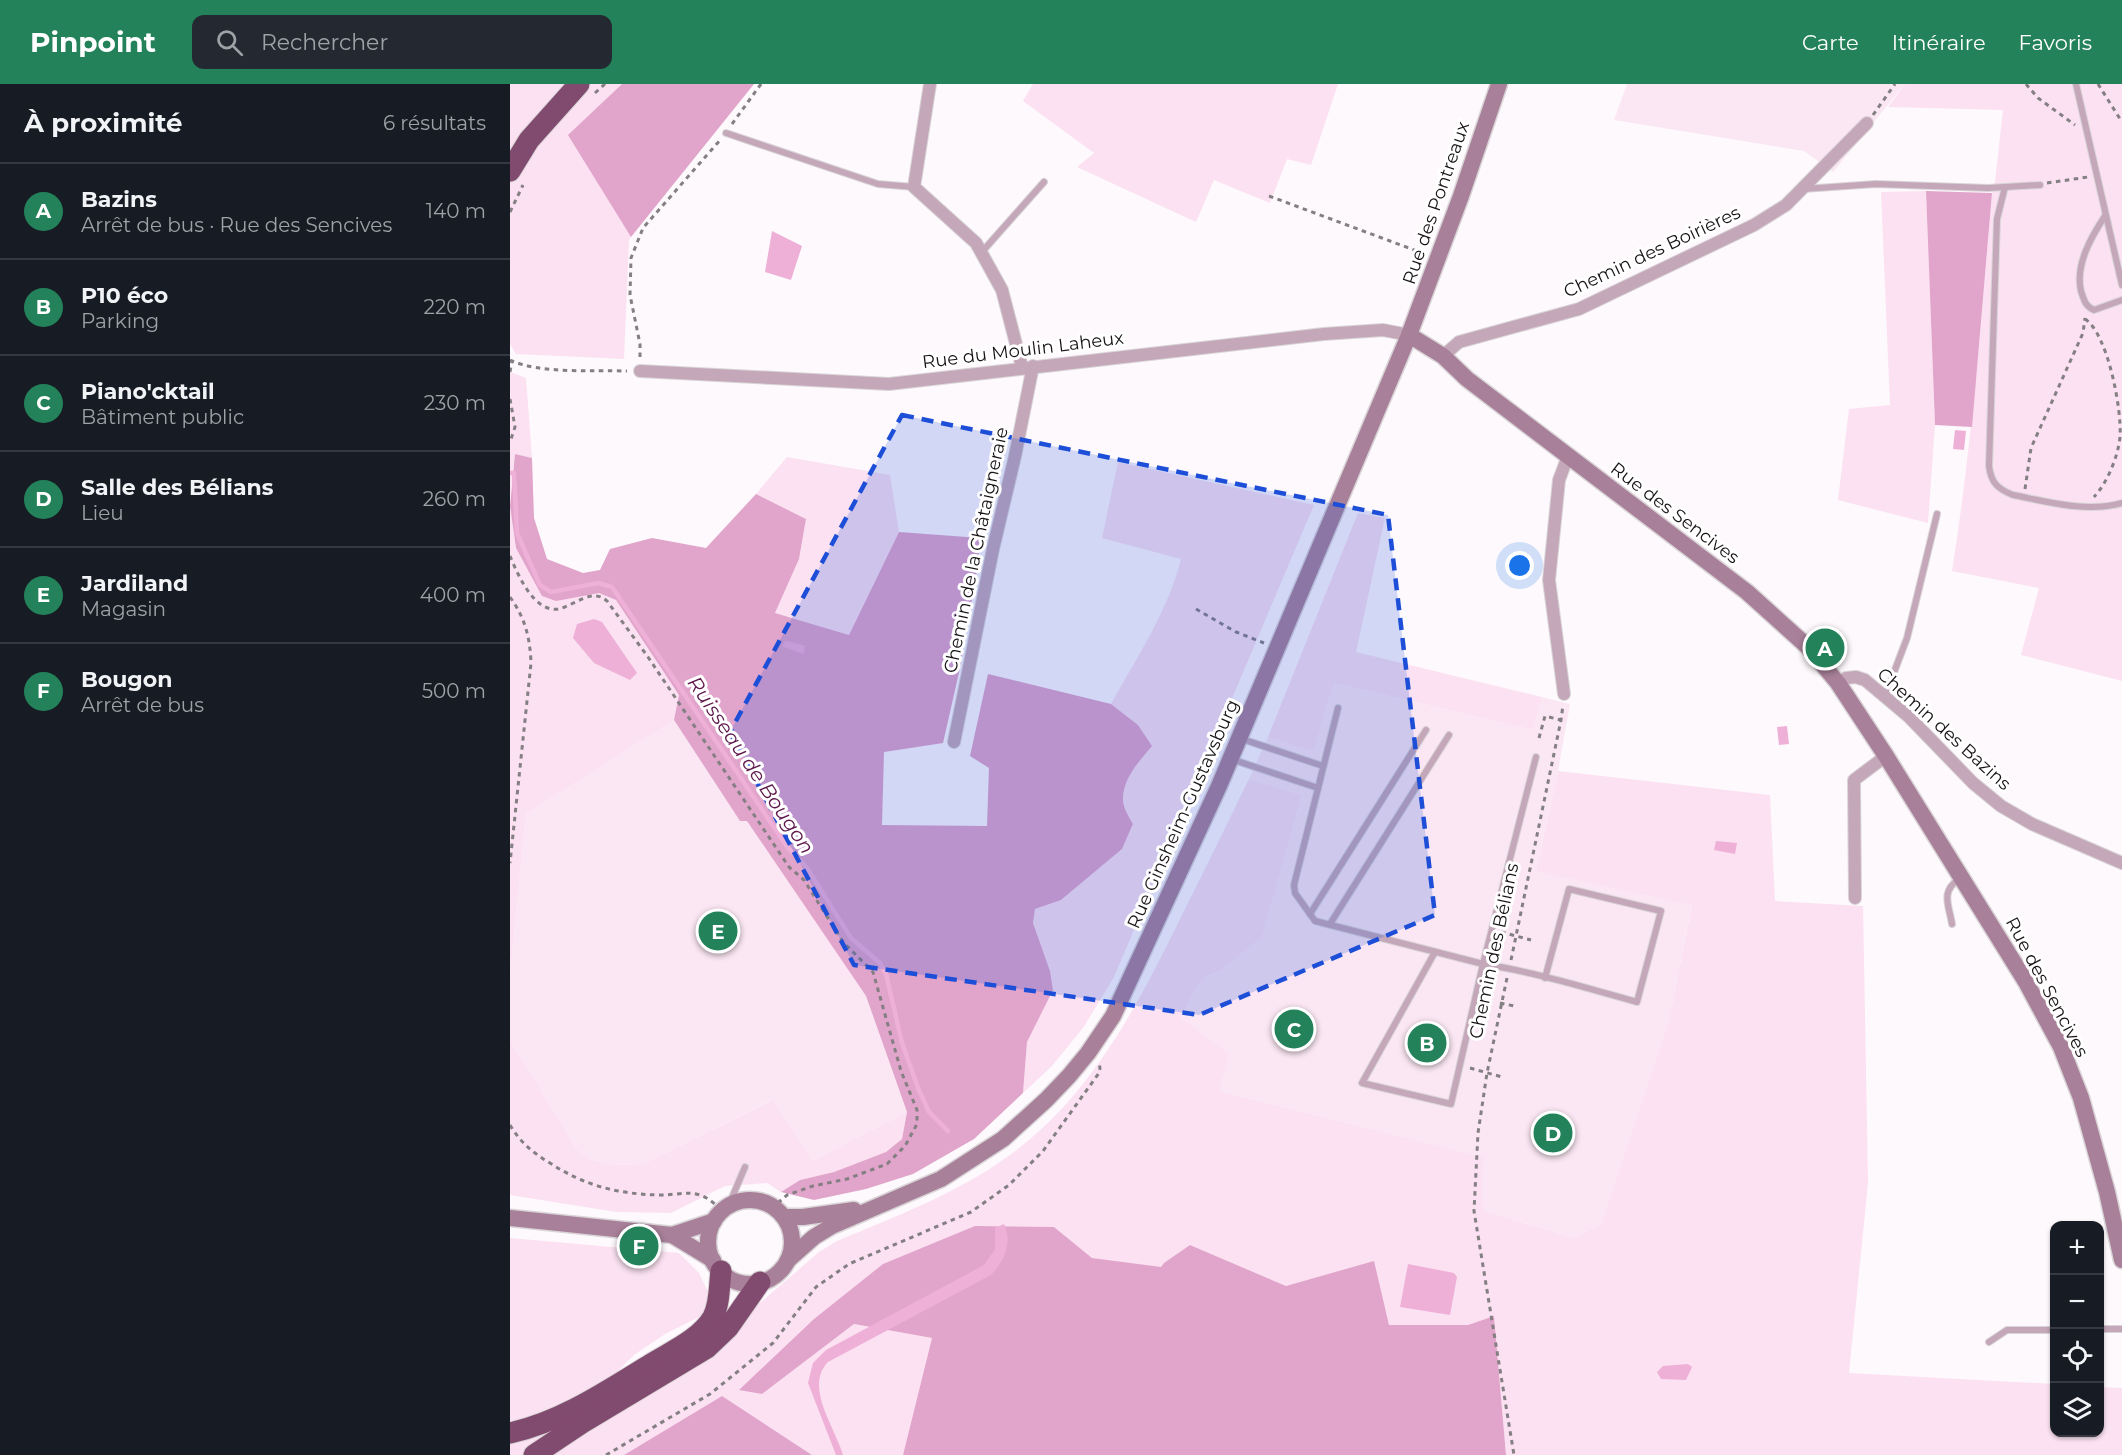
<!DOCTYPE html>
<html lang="fr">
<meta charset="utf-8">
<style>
:root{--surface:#171b24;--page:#242831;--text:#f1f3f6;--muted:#9ea1a6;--line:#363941;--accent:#23825a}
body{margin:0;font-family:Montserrat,sans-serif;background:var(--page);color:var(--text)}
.controls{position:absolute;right:18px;bottom:18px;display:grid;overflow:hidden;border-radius:12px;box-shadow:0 2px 4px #0004}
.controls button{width:54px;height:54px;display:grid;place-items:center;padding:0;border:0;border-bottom:2px solid var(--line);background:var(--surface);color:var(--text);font:30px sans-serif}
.you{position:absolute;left:1010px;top:482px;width:21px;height:21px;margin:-15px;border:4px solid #fff;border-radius:50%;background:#1a73e8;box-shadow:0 0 0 9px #1a73e833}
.badge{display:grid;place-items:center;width:39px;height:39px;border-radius:50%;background:var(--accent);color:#fff;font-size:20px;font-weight:700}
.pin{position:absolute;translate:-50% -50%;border:3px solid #fff;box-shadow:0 2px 6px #0006}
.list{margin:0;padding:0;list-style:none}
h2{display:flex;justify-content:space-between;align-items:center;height:78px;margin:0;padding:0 24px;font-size:26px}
h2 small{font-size:20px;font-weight:400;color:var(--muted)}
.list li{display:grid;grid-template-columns:39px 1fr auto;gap:18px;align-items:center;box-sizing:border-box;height:96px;padding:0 24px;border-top:2px solid var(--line)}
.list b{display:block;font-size:22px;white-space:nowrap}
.list p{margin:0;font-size:20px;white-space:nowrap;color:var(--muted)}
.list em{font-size:20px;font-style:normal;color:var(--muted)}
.icon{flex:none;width:33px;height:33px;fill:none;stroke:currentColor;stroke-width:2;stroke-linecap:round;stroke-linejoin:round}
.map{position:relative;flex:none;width:1612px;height:1371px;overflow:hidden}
header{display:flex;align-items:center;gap:36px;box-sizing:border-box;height:84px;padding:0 30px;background:var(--accent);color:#fff}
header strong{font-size:28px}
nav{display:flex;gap:33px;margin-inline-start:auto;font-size:21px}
.search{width:420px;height:54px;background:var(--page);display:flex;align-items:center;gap:15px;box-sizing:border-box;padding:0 21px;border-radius:12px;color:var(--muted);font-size:22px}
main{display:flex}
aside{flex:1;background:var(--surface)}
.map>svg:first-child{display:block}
.built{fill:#fbe7f3}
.green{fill:#fbe1f1}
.forest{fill:#e1a4cb}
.water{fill:#efb0d8}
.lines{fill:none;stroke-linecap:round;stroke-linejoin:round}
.stream{stroke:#efb0d8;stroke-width:4.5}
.lane-casing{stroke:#d9d4d7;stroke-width:8}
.street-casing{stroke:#d9d4d7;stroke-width:14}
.secondary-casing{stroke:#d9d4d7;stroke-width:19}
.highway-casing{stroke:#d9d4d7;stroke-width:23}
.path{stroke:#847f82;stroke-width:3;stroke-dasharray:4.5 4.5;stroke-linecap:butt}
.lane{stroke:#c4a8b9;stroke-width:6}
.street{stroke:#c4a8b9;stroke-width:12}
.secondary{stroke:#a88099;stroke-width:16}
.highway{stroke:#814a6f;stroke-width:21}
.marked{fill:#1d4ed8;fill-opacity:0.2;stroke:#1d4ed8;stroke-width:4.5;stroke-dasharray:12 8;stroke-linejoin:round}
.labels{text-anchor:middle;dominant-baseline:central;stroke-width:6;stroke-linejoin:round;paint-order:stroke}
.street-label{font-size:18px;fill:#181416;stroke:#fff}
.water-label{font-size:20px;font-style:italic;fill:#5e174b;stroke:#fff}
</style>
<header>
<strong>Pinpoint</strong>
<div class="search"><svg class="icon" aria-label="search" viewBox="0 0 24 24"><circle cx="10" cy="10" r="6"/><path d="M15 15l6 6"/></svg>Rechercher</div>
<nav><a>Carte</a><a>Itinéraire</a><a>Favoris</a></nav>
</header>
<main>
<aside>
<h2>À proximité<small>6 résultats</small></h2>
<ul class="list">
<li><span class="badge">A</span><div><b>Bazins</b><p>Arrêt de bus · Rue des Sencives</p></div><em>140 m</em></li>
<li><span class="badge">B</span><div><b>P10 éco</b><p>Parking</p></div><em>220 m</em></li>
<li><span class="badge">C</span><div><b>Piano'cktail</b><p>Bâtiment public</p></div><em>230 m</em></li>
<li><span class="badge">D</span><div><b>Salle des Bélians</b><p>Lieu</p></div><em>260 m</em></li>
<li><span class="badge">E</span><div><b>Jardiland</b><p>Magasin</p></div><em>400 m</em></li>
<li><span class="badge">F</span><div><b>Bougon</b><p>Arrêt de bus</p></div><em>500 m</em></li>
</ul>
</aside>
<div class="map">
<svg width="1612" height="1371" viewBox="0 0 1612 1371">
<rect width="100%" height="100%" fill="#fef9fc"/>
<g class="built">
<path d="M 1117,0 L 1395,0 L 1323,88 L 1294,67 L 1104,36 Z"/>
<path d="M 824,599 L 1023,646 L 1032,613 L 1060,620 L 1048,687 L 1026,786 L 1182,820 L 1159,936 L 1091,1140 L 1064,1154 L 974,1127 L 972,1105 L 972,1073 L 709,1007 L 671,934 L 685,905 L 695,893 L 711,886 L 752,853 L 792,713 L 739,695 L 758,653 L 803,668 Z"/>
<path d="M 164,636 L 230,737 L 237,736 L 356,912 L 397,1028 L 302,1077 L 261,1016 L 133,1080 L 103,1081 L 78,1075 L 66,1064 L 0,956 L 0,891 L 16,730 Z"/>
</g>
<g class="green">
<path d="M 0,0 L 112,0 L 59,51 L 121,153 L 119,156 L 114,275 L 6,270 L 0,260 Z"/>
<path d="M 523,0 L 828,0 L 801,81 L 777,75 L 760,119 L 704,96 L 686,138 L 567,83 L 584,69 L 513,17 Z"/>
<path d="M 1395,0 L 1612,0 L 1612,597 L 1511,571 L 1529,504 L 1442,487 C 1462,362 1471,236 1482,109 L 1485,98 L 1493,26 L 1378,23 Z"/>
<path d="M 1416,107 L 1425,341 L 1418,439 L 1328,416 L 1339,325 L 1380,321 L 1371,108 Z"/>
<path d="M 0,288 L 16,294 L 22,374 L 5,370 L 0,416 Z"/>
<path d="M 277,373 L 380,391 L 389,448 L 339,551 L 265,529 L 289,475 L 296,435 L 246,410 Z"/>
<path d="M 608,378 L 804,421 L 604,893 L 573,944 L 541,983 L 513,1009 L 517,958 L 543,906 L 540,887 L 523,839 L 525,825 L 551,816 L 612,765 L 623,741 L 614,722 L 614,701 L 625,682 L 628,641 L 601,620 C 627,573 658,527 671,475 L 592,454 Z"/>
<path d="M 0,422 L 6,464 L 68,512 L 89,509 L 106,516 L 170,611 L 164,636 L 16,730 L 0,891 Z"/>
<path d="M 848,429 L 875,434 L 846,568 L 1032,613 L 1023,646 L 824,599 L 803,668 L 758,653 Z"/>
<path d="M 1048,687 L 1260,711 L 1265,817 L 1353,822 L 1358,1099 L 1339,1289 L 1544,1300 L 1544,1348 L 1590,1348 L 1590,1303 L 1612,1304 L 1612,1371 L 996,1371 L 984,1232 L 958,1241 L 879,1241 L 863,1178 L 776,1202 L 680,1161 L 651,1184 L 582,1174 L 544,1143 L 465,1142 L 230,1305 L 252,1310 L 344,1240 L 422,1254 L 393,1371 L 302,1371 L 212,1312 L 114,1371 L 41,1371 L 242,1226 L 309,1168 L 327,1157 C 384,1133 446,1110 497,1073 C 581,1014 629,919 673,829 C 695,785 717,740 739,695 L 792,712 L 752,853 L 711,886 L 695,893 L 685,905 L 671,934 L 719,970 L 709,1007 L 973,1073 L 972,1105 L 974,1127 L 1064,1154 L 1091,1140 L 1159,936 L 1182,821 L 1026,787 Z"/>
<path d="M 0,956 L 66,1064 L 78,1075 L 103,1081 L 133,1080 L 262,1016 L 302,1077 L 397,1028 L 392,1055 L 376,1068 L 324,1088 L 290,1096 L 271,1108 L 257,1099 L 215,1102 L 161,1129 L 106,1128 L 0,1111 Z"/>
<path d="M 0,1154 L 169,1169 L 189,1189 L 199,1210 L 195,1230 L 155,1250 L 124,1271 L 51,1343 L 12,1371 L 0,1371 Z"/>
</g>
<g class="forest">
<path d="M 112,0 L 244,0 L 121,153 L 58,51 Z"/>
<path d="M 1416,107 L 1482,109 L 1462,343 L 1425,341 Z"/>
<path d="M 5,370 L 22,374 L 24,434 L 37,475 L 73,489 L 90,486 L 100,465 L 142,454 L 196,464 L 246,410 L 296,435 L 289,475 L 265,529 L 339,551 L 389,448 L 470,454 L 468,480 L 450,584 L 433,659 L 374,668 L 372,741 L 477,742 L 479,684 L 460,672 L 478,590 L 601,620 L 628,641 L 642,662 C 628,679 609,698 614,722 C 616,728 620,735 623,740 L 612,765 L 551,816 L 525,825 L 523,839 L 540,887 L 543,906 L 517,958 L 513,1009 L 464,1055 L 403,1090 L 356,1105 L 304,1116 L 271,1108 L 290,1096 L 324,1088 L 376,1068 L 392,1055 L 397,1028 L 356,912 L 237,737 L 230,737 L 164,636 L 169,611 L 106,516 L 89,509 L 46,517 L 32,512 L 6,464 L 0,422 Z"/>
<path d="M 465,1142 L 544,1143 L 582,1174 L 651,1183 L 654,1179 L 680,1161 L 776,1202 L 864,1177 L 879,1241 L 958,1241 L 984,1232 L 996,1371 L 393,1371 L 422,1254 L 344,1240 L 252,1310 L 229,1306 L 304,1235 L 373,1180 Z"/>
<path d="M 212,1312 L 302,1371 L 114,1371 Z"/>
</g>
<g class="water">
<path d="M 262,147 L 292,162 L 281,196 L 255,188 Z"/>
<path d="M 1445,346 L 1456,347 L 1454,366 L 1443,365 Z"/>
<path d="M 84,535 L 92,538 L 127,589 L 120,596 L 84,579 L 63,554 L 67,540 Z"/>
<path d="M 277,557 L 295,562 L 294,570 L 273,563 L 274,558 Z"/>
<path d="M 1277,642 L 1279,660 L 1269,661 L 1267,643 Z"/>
<path d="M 1206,757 L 1227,759 L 1225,770 L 1204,766 Z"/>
<path d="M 494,1140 C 503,1159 494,1177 481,1191 L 318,1278 C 294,1303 325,1343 333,1371 L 326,1371 L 298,1299 L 303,1279 L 316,1266 L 474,1181 L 485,1165 L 485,1144 Z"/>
<path d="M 898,1180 L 944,1189 L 947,1193 L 940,1231 L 890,1223 Z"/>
<path d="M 1178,1280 L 1182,1283 L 1176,1296 L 1151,1295 L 1147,1288 L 1153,1282 Z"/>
</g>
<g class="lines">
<path class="stream" d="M 0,389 L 4,389 L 7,449 L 30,501 L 41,508 L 88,499 L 102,503 L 278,764 L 297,784 L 341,854 L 370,879 L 376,890 L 392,959 L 408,1004 L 419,1028 L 438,1047"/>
<defs>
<g id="lane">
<path d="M 1566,0 L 1612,201"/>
<path d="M 216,49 L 368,100 L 404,103"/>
<path d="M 1495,103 L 1487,135 L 1479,382 C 1481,399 1488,405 1503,411 C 1539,418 1577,429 1612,419"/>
<path d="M 1293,105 L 1366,100 L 1478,104 L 1530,101"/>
<path d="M 1595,132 C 1581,153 1565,181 1571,207 C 1574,216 1575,222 1584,226 L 1612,216"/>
<path d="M 471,169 L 534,98"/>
<path d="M 1375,612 L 1397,554 L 1427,430"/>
<path d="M 828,624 L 784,801 L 785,809 L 805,837 L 973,880 L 1026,673"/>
<path d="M 732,655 L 813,682"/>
<path d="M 721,675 L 808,704"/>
<path d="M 800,830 L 916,646"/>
<path d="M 820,840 L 939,651"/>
<path d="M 1442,840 C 1439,821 1430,808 1449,795"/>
<path d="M 925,868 L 852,999 L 941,1020 L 973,880 C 1025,888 1076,904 1127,918 L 1151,827 L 1059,805 L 1035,894"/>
<path d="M 218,1123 L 235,1083"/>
<path d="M 1590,1245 L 1612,1245"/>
<path d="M 1479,1258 L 1497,1246 L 1544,1246"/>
</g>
<g id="street">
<path d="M 420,0 L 404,103 L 466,159 L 492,206 L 512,283"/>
<path d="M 933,272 L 949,258 L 1069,225 L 1244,141 L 1276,121 L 1357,39"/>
<path d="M 130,287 L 379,300 L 814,250 L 873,246 L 899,251"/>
<path d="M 1328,599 L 1336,594 L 1346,593 L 1355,596 L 1399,633 L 1463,699 L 1491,722 L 1522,740 L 1612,779"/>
<path d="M 1054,610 L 1039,496 L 1049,396 L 1058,372"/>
<path d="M 444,658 L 483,465 L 505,372 L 523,282"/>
<path d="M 1345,814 L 1344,696 L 1376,672"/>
</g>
<g id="secondary">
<path d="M 899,251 L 933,272 L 957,295 L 1237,508 L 1298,563 L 1328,599 L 1376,672 L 1516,898 L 1551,963 L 1571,1014 L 1597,1108 L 1612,1176"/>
<circle cx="240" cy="1158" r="42"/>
<path d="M 274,1133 L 293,1133 L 344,1126"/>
<path d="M 0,1134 L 162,1151 L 204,1137"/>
<path d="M 162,1151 L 203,1176"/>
<path d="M 278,1176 L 304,1153 L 322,1142 L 431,1095 L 493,1055 L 536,1016 L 559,992 L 578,969 L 603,932 L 709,702 L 899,251 L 951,112 L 989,0"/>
</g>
<g id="highway">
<path d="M 0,87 L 19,56 L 69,0"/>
<path d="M 0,1349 C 51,1338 97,1307 141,1280 C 162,1267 190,1255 203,1233 C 210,1220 209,1202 211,1187"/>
<path d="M 24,1371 L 72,1339 L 197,1264 L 218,1244 L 250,1198"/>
</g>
</defs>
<use href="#lane" class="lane-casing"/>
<use href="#street" class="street-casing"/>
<use href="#secondary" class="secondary-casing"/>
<use href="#highway" class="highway-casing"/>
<g class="path">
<path d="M 1516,0 L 1528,14 L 1565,41"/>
<path d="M 1588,0 L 1612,38"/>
<path d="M 85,9 L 95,0"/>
<path d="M 1363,31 L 1385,0"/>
<path d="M 222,40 L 251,0"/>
<path d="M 1537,99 L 1578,93"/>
<path d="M 759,112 L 915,170"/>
<path d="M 0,128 L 13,101"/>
<path d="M 1575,235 C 1598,250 1612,326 1610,353 C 1608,373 1597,399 1584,413"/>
<path d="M 130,273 L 130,260 L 120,211 L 121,174 L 133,144 L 211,55"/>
<path d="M 0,276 C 29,290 84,286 117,287"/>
<path d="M 0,288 L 2,277"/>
<path d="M 0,315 L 5,343 L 0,358"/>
<path d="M 1515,405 L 1521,364 L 1573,249 L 1575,234"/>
<path d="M 0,472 C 7,489 24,529 48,525 C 64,522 82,503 97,517 L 138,573 L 279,783 L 294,796 L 333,858 L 363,888 L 391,987 L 407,1026 L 407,1040 L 395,1062 L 377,1080 L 337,1095 L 303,1102 L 277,1111 L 269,1118"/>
<path d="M 0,513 C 15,534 20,553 21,579 L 0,779"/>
<path d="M 686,525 L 726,548 L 754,559"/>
<path d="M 1029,654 L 1035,632 L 1051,636"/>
<path d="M 991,848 L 1021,856"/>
<path d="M 1001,876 L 1051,636 L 1053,621"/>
<path d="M 997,894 L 977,989 L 968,1049 L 964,1127 L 1004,1371"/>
<path d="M 990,919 L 1004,922"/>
<path d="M 960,984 L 992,993"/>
<path d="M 0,1041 C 10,1058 23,1069 40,1079 C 75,1102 108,1110 149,1111 C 174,1111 186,1103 206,1121"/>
<path d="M 96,1371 L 200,1310 L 263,1259 L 306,1203 L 339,1180 L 461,1128 L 499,1101 L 533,1067 L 589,989 L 590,984 L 589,979"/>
</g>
<use href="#lane" class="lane"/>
<use href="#street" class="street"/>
<use href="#secondary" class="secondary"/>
<use href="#highway" class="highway"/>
</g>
<path class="marked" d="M 392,331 L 878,431 L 925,831 L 689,931 L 344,881 L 220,648 Z"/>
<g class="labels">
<g class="street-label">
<text transform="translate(926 119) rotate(-71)">Rue des Pontreaux</text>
<text transform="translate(1142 168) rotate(-25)">Chemin des Boirières</text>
<text transform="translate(513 266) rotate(-7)">Rue du Moulin Laheux</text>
<text transform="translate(1165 429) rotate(37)">Rue des Sencives</text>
<text transform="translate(466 466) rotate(-78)">Chemin de la Châtaigneraie</text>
<text transform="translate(1434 645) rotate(42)">Chemin des Bazins</text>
<text transform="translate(673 730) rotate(-66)">Rue Ginsheim-Gustavsburg</text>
<text transform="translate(984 867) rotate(-78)">Chemin des Bélians</text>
<text transform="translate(1537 903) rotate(62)">Rue des Sencives</text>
</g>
<g class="water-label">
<text transform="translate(241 681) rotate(56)">Ruisseau de Bougon</text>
</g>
</g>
</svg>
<div class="controls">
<button>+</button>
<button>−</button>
<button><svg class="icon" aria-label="locate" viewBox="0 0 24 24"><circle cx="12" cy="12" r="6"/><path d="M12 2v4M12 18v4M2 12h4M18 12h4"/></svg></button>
<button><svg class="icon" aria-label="layers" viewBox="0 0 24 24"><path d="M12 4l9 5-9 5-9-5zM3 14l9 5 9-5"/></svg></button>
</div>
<div class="you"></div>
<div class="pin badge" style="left:1315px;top:564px">A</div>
<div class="pin badge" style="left:917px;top:959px">B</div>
<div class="pin badge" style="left:784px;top:945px">C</div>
<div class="pin badge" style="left:1043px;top:1049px">D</div>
<div class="pin badge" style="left:208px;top:847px">E</div>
<div class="pin badge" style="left:129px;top:1162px">F</div>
</div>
</main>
